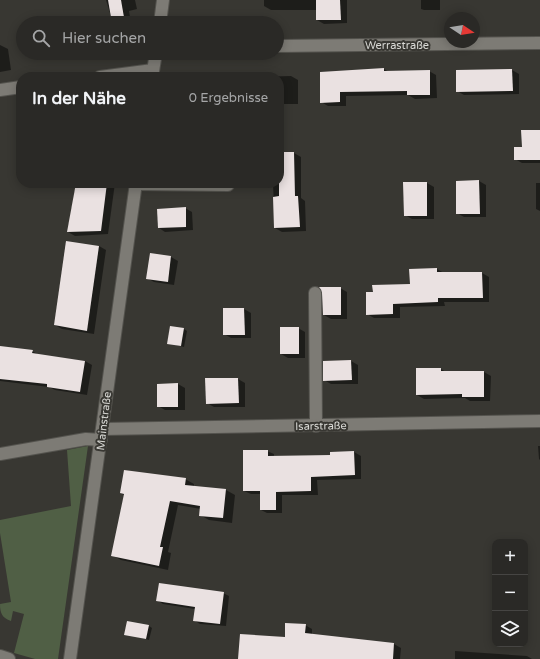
<!DOCTYPE html>
<html lang="de">
<meta charset="utf-8">
<style>
:root{--surface:#2a2926;--page:#32312e;--text:#f1f3f6;--muted:#a5a6a7;--line:#464543}
body{margin:0;font-family:"Varela Round",sans-serif;background:var(--page);color:var(--text)}
.controls{position:absolute;right:12px;bottom:12px;display:grid;overflow:hidden;border-radius:8px;box-shadow:0 2px 10px #0003}
.controls button{width:36px;height:36px;display:grid;place-items:center;padding:0;border:0;border-bottom:1px solid var(--line);background:var(--surface);color:var(--text);font:20px sans-serif}
.compass{position:absolute;left:444px;top:12px;width:36px;height:36px;border-radius:50%;background:var(--surface);box-shadow:0 2px 10px #0003;rotate:102deg}
.list{margin:0;padding:0;list-style:none}
h2{display:flex;justify-content:space-between;align-items:center;height:52px;margin:0;padding:0 16px;font-size:17px}
h2 small{font-size:13px;font-weight:400;color:var(--muted)}
.icon{flex:none;width:22px;height:22px;fill:none;stroke:currentColor;stroke-width:2;stroke-linecap:round;stroke-linejoin:round}
.map{position:relative;flex:none;width:540px;height:659px;overflow:hidden}
.search{position:absolute;background:var(--surface);box-shadow:0 2px 10px #0003;left:16px;top:16px;width:268px;height:44px;display:flex;align-items:center;gap:10px;box-sizing:border-box;padding:0 14px;border-radius:22px;color:var(--muted);font-size:15px}
.panel{position:absolute;background:var(--surface);box-shadow:0 2px 10px #0003;left:16px;top:72px;width:268px;height:116px;border-radius:16px}
.map>svg:first-child{display:block}
.green{fill:#505f45}
.shadow{fill:#0007}
.building{fill:#eae1e1}
.lines{fill:none;stroke-linecap:round;stroke-linejoin:round}
.minor-casing{stroke:#54534e;stroke-width:14}
.minor{stroke:#7d7b75;stroke-width:12}
.labels{text-anchor:middle;dominant-baseline:central;stroke-width:4;stroke-linejoin:round;paint-order:stroke}
.street-label{font-size:11px;fill:#d9d9d5;stroke:#383732}
</style>
<div class="map">
<svg width="540" height="659" viewBox="0 0 540 659">
<rect width="100%" height="100%" fill="#383732"/>
<path class="green" d="M 88,446 L 58,659 L 35,659 L 14,653 L 24,614 L 13,611 L 11,621 C 2,618 0,613 0,604 L 11,602 L 0,533 L 0,520 L 71,506 L 67,450 Z"/>
<g class="shadow">
<path d="M 106,0 L 135,0 L 137,9 L 129,11 L 131,23 L 113,23 Z"/>
<path d="M 264,0 L 347,0 L 347,23 L 324,24 L 317,20 L 317,10 L 271,10 L 264,6 Z"/>
<path d="M 421,0 L 440,0 L 440,10 L 424,10 L 421,9 Z"/>
<path d="M 0,45 L 8,49 L 11,70 L 0,72 Z"/>
<path d="M 52,53 L 74,53 L 75,58 L 60,60 L 53,56 Z"/>
<path d="M 88,53 L 105,53 L 105,59 L 91,60 L 88,58 Z"/>
<path d="M 384,69 L 389,72 L 429,71 L 436,75 L 437,98 L 415,99 L 408,95 L 346,96 L 346,106 L 328,106 L 321,102 L 321,73 Z"/>
<path d="M 512,70 L 519,74 L 519,94 L 464,95 L 457,91 L 457,71 Z"/>
<path d="M 248,72 L 255,77 L 291,76 L 298,80 L 298,104 L 279,104 L 279,77 L 173,77 L 172,74 Z"/>
<path d="M 540,131 L 540,163 L 522,163 L 515,159 L 523,148 Z"/>
<path d="M 21,132 L 21,149 L 19,148 Z"/>
<path d="M 279,153 L 294,153 L 301,157 L 301,198 L 305,201 L 306,231 L 282,232 L 275,228 L 273,184 L 268,183 L 279,183 Z"/>
<path d="M 479,181 L 486,185 L 486,217 L 464,217 L 457,213 L 457,182 Z"/>
<path d="M 76,183 L 115,183 L 108,234 L 75,236 L 68,232 Z"/>
<path d="M 427,183 L 434,187 L 434,219 L 412,219 L 405,215 Z"/>
<path d="M 536,183 L 540,183 L 540,211 L 536,209 Z"/>
<path d="M 185,208 L 192,212 L 193,230 L 165,232 L 159,228 Z"/>
<path d="M 99,246 L 106,250 L 94,334 L 62,329 L 55,325 Z"/>
<path d="M 171,257 L 178,261 L 174,285 L 154,282 L 147,278 Z"/>
<path d="M 437,269 L 444,273 L 482,273 L 489,277 L 489,302 L 444,302 L 445,306 L 400,307 L 400,318 L 374,318 L 367,314 Z"/>
<path d="M 340,288 L 347,292 L 347,319 L 331,319 L 324,315 Z"/>
<path d="M 244,309 L 251,313 L 251,338 L 231,338 L 224,334 Z"/>
<path d="M 298,328 L 305,332 L 305,358 L 288,358 L 281,354 Z"/>
<path d="M 184,329 L 187,331 L 184,347 L 168,343 Z"/>
<path d="M 0,347 L 32,351 L 39,355 L 85,361 L 92,365 L 87,395 L 55,390 L 49,387 L 0,381 Z"/>
<path d="M 351,361 L 358,365 L 358,384 L 331,384 L 324,380 Z"/>
<path d="M 441,369 L 446,372 L 484,372 L 491,376 L 490,401 L 470,401 L 465,398 L 424,399 L 417,395 Z"/>
<path d="M 206,379 L 238,379 L 245,383 L 245,407 L 214,407 L 207,403 Z"/>
<path d="M 178,384 L 185,388 L 185,410 L 165,410 L 158,406 L 158,385 Z"/>
<path d="M 538,446 L 540,446 L 540,460 L 539,459 Z"/>
<path d="M 267,451 L 274,454 L 274,457 L 331,455 L 354,452 L 361,456 L 361,479 L 317,480 L 318,495 L 282,495 L 282,513 L 267,513 L 261,510 L 261,494 L 251,494 L 244,491 Z"/>
<path d="M 185,479 L 194,484 L 194,487 L 226,490 L 235,495 L 232,523 L 209,520 L 200,515 L 201,509 L 178,505 L 168,552 L 171,553 L 168,570 L 121,560 L 112,555 L 124,495 L 121,493 Z"/>
<path d="M 223,593 L 229,596 L 226,626 L 200,624 L 194,620 L 195,609 L 163,604 L 157,600 Z"/>
<path d="M 305,625 L 312,629 L 312,635 L 394,644 L 401,648 L 400,659 L 239,659 L 285,638 Z"/>
<path d="M 149,626 L 152,628 L 149,640 L 126,634 Z"/>
<path d="M 455,651 L 527,656 L 532,659 L 455,659 Z"/>
</g>
<g class="building">
<path d="M 108,0 L 121,0 L 125,23 L 112,23 Z"/>
<path d="M 316,0 L 340,0 L 341,20 L 316,20 Z"/>
<path d="M 384,68 L 384,71 L 430,70 L 430,95 L 407,95 L 407,91 L 340,92 L 340,102 L 320,103 L 320,72 Z"/>
<path d="M 512,69 L 513,91 L 456,92 L 456,70 Z"/>
<path d="M 521,130 L 540,130 L 540,160 L 514,160 L 514,147 L 522,147 Z"/>
<path d="M 279,152 L 294,152 L 295,196 L 298,196 L 300,227 L 274,228 L 273,197 L 279,196 Z"/>
<path d="M 479,180 L 480,214 L 456,214 L 456,181 Z"/>
<path d="M 403,182 L 427,182 L 427,216 L 404,216 Z"/>
<path d="M 76,183 L 107,183 L 101,231 L 67,232 Z"/>
<path d="M 186,207 L 186,227 L 158,228 L 157,209 Z"/>
<path d="M 66,241 L 99,246 L 87,331 L 54,325 Z"/>
<path d="M 150,253 L 171,256 L 168,282 L 146,279 Z"/>
<path d="M 437,268 L 437,272 L 482,272 L 483,298 L 438,298 L 438,302 L 393,304 L 393,314 L 366,315 L 366,292 L 373,292 L 372,285 L 410,284 L 409,269 Z"/>
<path d="M 319,287 L 341,287 L 341,315 L 323,315 L 322,293 Z"/>
<path d="M 223,308 L 244,308 L 245,335 L 223,335 Z"/>
<path d="M 170,326 L 184,328 L 181,346 L 167,344 Z"/>
<rect x="280" y="327" width="19" height="27"/>
<path d="M 0,346 L 33,350 L 32,353 L 85,361 L 80,392 L 47,387 L 47,384 L 0,379 Z"/>
<path d="M 351,360 L 352,380 L 323,381 L 323,361 Z"/>
<path d="M 416,368 L 441,368 L 441,371 L 484,371 L 484,397 L 462,397 L 462,394 L 416,395 Z"/>
<path d="M 205,378 L 238,378 L 239,403 L 206,404 Z"/>
<path d="M 178,383 L 178,407 L 157,407 L 157,384 Z"/>
<path d="M 243,450 L 268,450 L 268,456 L 330,455 L 330,452 L 354,451 L 355,475 L 311,477 L 311,491 L 276,492 L 276,510 L 260,510 L 260,491 L 243,491 Z"/>
<path d="M 124,470 L 186,478 L 185,485 L 226,489 L 223,518 L 199,516 L 200,506 L 170,501 L 160,547 L 163,547 L 159,566 L 111,556 L 124,494 L 120,493 Z"/>
<path d="M 159,583 L 224,592 L 220,624 L 193,621 L 195,607 L 156,601 Z"/>
<path d="M 127,621 L 149,625 L 146,639 L 124,635 Z"/>
<path d="M 285,623 L 306,624 L 305,633 L 394,643 L 393,659 L 238,659 L 240,634 L 285,637 Z"/>
</g>
<g class="lines">
<defs>
<g id="minor">
<path d="M 160,23 L 163,0"/>
<path d="M 277,46 L 540,43"/>
<path d="M 100,77 L 153,70"/>
<path d="M 152,77 L 156,53"/>
<path d="M 0,90 L 21,87"/>
<path d="M 135,184 L 228,185"/>
<path d="M 315,293 L 316,426"/>
<path d="M 103,429 L 540,421"/>
<path d="M 0,454 L 86,439 L 101,440"/>
<path d="M 0,656 L 9,659"/>
<path d="M 70,659 L 136,183"/>
</g>
</defs>
<use href="#minor" class="minor-casing"/>
<use href="#minor" class="minor"/>
</g>
<g class="labels">
<g class="street-label">
<text x="397" y="45">Werrastraße</text>
<text transform="translate(104 421) rotate(-83)">Mainstraße</text>
<text transform="translate(321 426) rotate(-1)">Isarstraße</text>
</g>
</g>
</svg>
<div class="controls">
<button>+</button>
<button>−</button>
<button><svg class="icon" aria-label="layers" viewBox="0 0 24 24"><path d="M12 4l9 5-9 5-9-5zM3 14l9 5 9-5"/></svg></button>
</div>
<svg class="compass" viewBox="-18 -18 36 36"><path d="M0-13l5 13h-10z" fill="#e53935"/><path d="M0 13l5-13h-10z" fill="#a5a6a7"/></svg>
<div class="search"><svg class="icon" aria-label="search" viewBox="0 0 24 24"><circle cx="10" cy="10" r="6"/><path d="M15 15l6 6"/></svg>Hier suchen</div>
<section class="panel">
<h2>In der Nähe<small>0 Ergebnisse</small></h2>
<ul class="list">
</ul>
</section>
</div>
